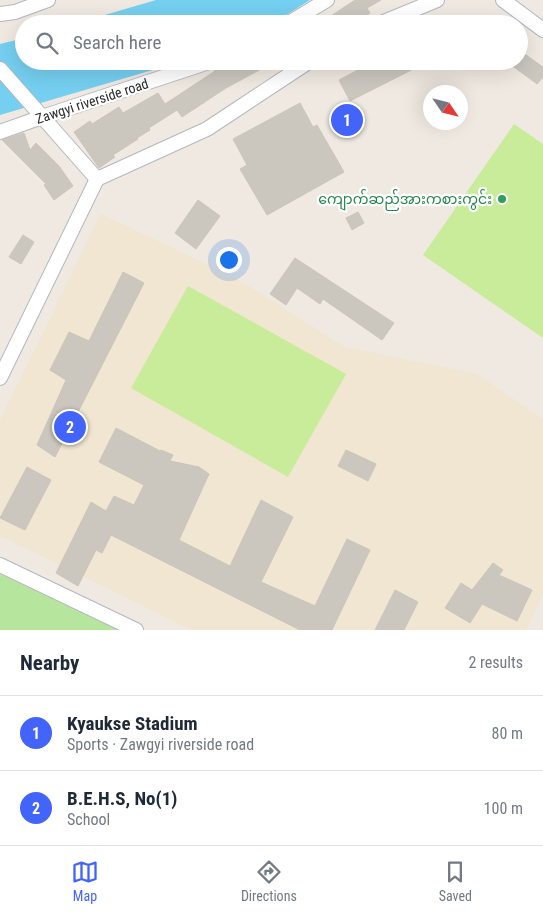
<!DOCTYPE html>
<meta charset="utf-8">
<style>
:root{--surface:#fff;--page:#f6f6f7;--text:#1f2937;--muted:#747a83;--line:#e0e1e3;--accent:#4264fb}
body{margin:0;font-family:"Roboto Condensed","Noto Sans Myanmar",sans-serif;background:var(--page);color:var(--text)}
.compass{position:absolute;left:423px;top:85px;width:45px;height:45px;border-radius:50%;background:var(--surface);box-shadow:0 5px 20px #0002;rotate:125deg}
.you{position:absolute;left:228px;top:259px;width:18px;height:18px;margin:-12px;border:4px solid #fff;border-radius:50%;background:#1a73e8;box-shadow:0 0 0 8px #1a73e833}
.badge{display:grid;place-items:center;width:32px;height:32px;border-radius:50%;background:var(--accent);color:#fff;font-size:16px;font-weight:700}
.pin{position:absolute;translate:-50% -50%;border:2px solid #fff;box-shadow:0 1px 5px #0006}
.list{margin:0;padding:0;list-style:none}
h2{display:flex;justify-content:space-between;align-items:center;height:65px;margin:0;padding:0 20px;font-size:21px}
h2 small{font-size:16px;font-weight:400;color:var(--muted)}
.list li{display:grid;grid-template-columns:32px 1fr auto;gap:15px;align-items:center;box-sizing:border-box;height:75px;padding:0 20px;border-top:1px solid var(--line)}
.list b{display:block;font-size:19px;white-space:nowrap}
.list p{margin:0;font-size:16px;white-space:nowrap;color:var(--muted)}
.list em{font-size:16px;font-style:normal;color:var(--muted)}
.icon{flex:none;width:28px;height:28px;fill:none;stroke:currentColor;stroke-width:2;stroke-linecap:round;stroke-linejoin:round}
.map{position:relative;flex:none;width:543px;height:630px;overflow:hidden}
.search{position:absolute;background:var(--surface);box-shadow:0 5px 20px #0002;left:15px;right:15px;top:15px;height:55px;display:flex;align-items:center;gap:12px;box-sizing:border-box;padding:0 18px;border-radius:28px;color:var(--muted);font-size:19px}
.sheet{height:215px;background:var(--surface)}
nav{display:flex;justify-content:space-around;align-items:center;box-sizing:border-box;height:70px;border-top:1px solid var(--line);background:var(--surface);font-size:14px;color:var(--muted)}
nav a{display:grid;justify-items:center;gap:2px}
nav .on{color:var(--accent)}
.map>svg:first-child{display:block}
.education{fill:#f0e6d1}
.green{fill:#b6e59e}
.pitch{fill:#c9ec9a}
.water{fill:#75cff0}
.building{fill:#cbc7bf;stroke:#cbc5ba}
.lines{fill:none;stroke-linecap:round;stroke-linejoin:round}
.minor-casing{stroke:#b4b7c1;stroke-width:16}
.minor{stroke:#fff;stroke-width:14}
.leisure-dot{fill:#2e9e5b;stroke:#fff;stroke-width:2}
.labels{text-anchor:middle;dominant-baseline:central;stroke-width:4.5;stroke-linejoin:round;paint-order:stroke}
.street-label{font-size:14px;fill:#2e2e2e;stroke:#fff}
.leisure-label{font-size:14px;fill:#27864d;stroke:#fff;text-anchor:end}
</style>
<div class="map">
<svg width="543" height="630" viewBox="0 0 543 630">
<rect width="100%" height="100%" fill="#efe9e1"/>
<path class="education" d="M 101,214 L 236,278 L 345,347 L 477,374 L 543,419 L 543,595 L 526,630 L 192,630 L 0,536 L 0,420 Z"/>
<path class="green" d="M 0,565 L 137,630 L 0,630 Z"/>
<g class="pitch">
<path d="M 514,124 L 543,144 L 543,338 L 423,255 Z"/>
<path d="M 188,286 L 346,374 L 288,477 L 131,388 Z"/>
</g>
<g class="water">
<path d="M 156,0 L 310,0 L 272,24 L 74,24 Z"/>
<path d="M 24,38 L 24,61 L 176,61 L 156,69 L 0,115 L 0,44 Z"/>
</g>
<g class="building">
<path d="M 355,0 L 381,0 L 367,8 L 370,13 L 354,24 L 319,24 Z"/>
<path d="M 519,50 L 543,67 L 543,77 L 537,84 L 506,61 L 519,61 Z"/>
<path d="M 228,61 L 276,61 L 226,88 L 182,117 L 177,110 L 149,128 L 150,130 L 137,138 L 138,139 L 113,155 L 115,157 L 99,168 L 74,132 L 90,121 L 92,124 L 119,107 L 123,113 L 158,93 L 165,104 L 215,71 L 214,70 L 219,66 Z"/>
<path d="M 375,61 L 429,61 L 350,101 L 339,80 Z"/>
<path d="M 300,103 L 313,127 L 317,125 L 344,172 L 267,215 L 240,169 L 247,165 L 233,139 Z"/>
<path d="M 24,133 L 30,150 L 36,143 L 59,166 L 73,186 L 54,200 L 44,185 L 46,184 L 2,140 Z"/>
<path d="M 198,200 L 220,216 L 196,249 L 175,233 Z"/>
<path d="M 358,212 L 364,223 L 352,230 L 346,218 Z"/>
<path d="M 23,235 L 34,242 L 21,264 L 9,257 Z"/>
<path d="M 295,258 L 394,323 L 382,340 L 323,299 L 320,304 L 297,288 L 286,305 L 270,294 Z"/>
<path d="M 123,272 L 144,283 L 55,457 L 37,445 L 66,380 L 50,370 L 69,332 L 89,341 Z"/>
<path d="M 116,428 L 160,451 L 161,450 L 173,455 L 170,461 L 199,467 L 209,474 L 179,540 L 230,566 L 261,500 L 293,517 L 261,582 L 315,606 L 347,539 L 370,550 L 332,630 L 300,630 L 111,535 L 102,553 L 96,550 L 78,586 L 56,573 L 91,502 L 106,511 L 114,496 L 134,505 L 144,485 L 99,462 Z"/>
<path d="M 346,450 L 376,464 L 368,481 L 338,466 Z"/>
<path d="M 27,467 L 51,480 L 25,530 L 0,518 Z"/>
<path d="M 493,563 L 503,570 L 499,575 L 532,590 L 517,621 L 482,604 L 470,623 L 445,608 L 461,583 L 472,590 Z"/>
<path d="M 395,590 L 418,602 L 404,630 L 375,630 Z"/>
</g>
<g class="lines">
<defs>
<g id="minor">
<path d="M 503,0 L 543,30"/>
<path d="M 0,14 L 15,12 L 48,0"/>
<path d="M 287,24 L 327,0"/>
<path d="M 379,24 L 437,0"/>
<path d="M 0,69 L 97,179"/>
<path d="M 0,132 L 42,117 L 212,61"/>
<path d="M 0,378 L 97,179 L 207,129 L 310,61"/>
<path d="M 0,565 L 136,630"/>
</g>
</defs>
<use href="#minor" class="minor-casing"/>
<use href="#minor" class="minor"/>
</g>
<circle class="leisure-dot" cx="502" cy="199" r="5"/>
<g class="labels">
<g class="street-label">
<text transform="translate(92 101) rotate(-18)">Zawgyi riverside road</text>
</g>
<g class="leisure-label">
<text x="492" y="199">ကျောက်ဆည်အားကစားကွင်း</text>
</g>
</g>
</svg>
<svg class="compass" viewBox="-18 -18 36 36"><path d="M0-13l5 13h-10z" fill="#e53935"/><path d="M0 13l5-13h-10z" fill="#747a83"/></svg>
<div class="you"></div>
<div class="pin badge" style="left:347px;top:120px">1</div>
<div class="pin badge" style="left:70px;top:427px">2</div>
<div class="search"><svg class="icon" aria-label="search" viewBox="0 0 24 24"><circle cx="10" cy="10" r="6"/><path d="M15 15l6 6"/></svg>Search here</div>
</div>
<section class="sheet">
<h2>Nearby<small>2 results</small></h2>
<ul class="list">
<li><span class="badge">1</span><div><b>Kyaukse Stadium</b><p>Sports · Zawgyi riverside road</p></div><em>80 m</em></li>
<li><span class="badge">2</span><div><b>B.E.H.S, No(1)</b><p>School</p></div><em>100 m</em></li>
</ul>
</section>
<nav>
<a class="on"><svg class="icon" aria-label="map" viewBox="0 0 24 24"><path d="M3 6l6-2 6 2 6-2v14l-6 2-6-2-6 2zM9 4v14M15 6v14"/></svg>Map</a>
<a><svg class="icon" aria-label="directions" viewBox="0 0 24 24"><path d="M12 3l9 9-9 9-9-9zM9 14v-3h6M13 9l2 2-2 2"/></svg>Directions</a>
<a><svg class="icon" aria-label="saved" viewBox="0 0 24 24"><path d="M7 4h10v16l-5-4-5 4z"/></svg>Saved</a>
</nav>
